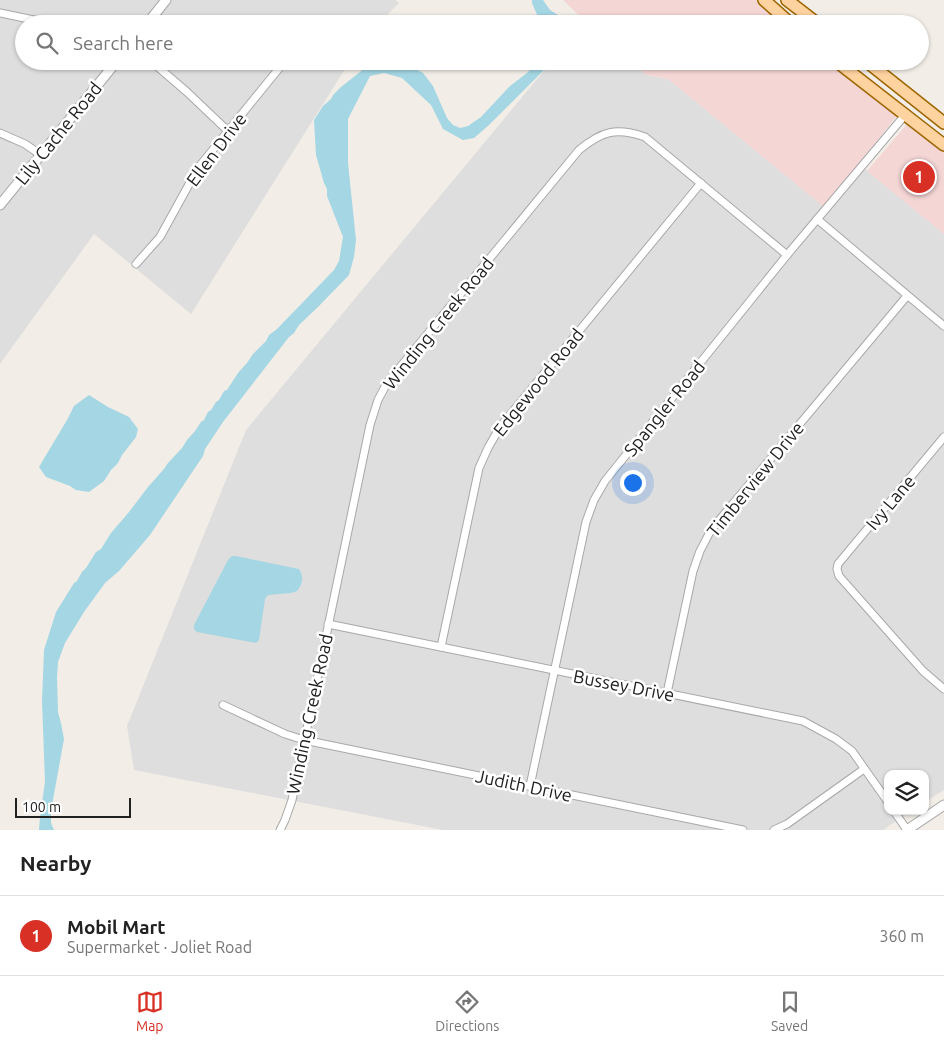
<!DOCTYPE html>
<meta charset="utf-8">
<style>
:root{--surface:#fff;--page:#f2f2f2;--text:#222;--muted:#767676;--line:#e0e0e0;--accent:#d93025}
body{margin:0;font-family:Ubuntu,sans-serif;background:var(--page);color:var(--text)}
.controls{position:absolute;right:15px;bottom:15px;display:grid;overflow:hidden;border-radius:10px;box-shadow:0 1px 4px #0004}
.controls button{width:45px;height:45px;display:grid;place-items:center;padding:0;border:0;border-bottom:1px solid var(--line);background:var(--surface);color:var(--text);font:25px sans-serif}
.scale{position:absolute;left:15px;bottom:12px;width:116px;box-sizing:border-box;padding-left:5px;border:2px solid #212121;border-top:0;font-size:14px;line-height:18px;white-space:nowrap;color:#212121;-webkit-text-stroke:4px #fff;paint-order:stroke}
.you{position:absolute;left:632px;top:482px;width:18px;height:18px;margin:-12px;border:4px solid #fff;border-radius:50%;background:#1a73e8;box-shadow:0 0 0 8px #1a73e833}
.badge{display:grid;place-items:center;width:32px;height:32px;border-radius:50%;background:var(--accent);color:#fff;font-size:16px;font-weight:700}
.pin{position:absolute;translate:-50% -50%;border:2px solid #fff;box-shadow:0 1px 5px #0006}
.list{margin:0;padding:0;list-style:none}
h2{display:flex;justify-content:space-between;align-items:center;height:65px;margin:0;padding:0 20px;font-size:21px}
h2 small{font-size:16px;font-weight:400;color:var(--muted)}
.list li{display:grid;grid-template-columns:32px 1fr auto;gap:15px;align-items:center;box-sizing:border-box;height:80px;padding:0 20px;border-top:1px solid var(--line)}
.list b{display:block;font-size:19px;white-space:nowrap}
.list p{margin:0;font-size:16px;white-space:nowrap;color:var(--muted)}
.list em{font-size:16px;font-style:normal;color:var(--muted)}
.icon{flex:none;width:28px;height:28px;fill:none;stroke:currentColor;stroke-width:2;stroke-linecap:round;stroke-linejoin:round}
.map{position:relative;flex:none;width:944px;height:830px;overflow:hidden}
.search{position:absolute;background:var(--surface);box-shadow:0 1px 4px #0004;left:15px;right:15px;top:15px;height:55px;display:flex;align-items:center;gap:12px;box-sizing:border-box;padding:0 18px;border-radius:28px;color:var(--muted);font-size:19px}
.sheet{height:145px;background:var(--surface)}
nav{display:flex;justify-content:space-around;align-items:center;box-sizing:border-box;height:70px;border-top:1px solid var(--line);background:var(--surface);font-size:14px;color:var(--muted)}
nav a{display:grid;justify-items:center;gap:2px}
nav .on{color:var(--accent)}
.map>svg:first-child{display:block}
.residential{fill:#dfdede}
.commercial{fill:#f4d6d5}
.water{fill:#a4d6e3}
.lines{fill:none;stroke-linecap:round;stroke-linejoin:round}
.minor-casing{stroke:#a8a8a8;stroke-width:9}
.tertiary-casing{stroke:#a8a8a8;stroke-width:11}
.primary-casing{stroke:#9e6600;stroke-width:14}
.minor{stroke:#fff;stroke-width:7}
.tertiary{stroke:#fff;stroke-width:9}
.primary{stroke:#ffd39f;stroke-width:11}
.labels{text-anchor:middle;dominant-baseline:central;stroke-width:5;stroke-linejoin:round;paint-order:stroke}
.street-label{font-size:18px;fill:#212121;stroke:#fff}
</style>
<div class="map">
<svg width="944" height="830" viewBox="0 0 944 830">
<rect width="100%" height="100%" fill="#f2eee7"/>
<g class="residential">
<path d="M 0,0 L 396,0 L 399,3 L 378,24 L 24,24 L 24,61 L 350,61 L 191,314 L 94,234 L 0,364 Z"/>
<path d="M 552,61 L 631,61 L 646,75 L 668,79 L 824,206 L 858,163 L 944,234 L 944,790 L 925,802 L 925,774 L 888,774 L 888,811 L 911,811 L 883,830 L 443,830 L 134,770 L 127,726 L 246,430 Z"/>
</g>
<g class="commercial">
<path d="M 563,0 L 771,0 L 801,24 L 588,24 Z"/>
<path d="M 631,61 L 848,61 L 905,106 L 824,207 L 668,79 L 646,75 Z"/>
<path d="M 913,117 L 944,142 L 944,234 L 867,171 Z"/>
</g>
<g class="water">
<path d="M 532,0 L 543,0 L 550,10 L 558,15 L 561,24 L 541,24 L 532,3 Z"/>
<path d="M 377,61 L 399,61 L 405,63 L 423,73 L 433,86 L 447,118 L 453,125 L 460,128 L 468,126 L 481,117 L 510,86 L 527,73 L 538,61 L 551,61 L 543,71 L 489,125 L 474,138 L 463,140 L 443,129 L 431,105 L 402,78 L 384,73 L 370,76 L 348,119 L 348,163 L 356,240 L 354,257 L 349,275 L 319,306 L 299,325 L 294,333 L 289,337 L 223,422 L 205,449 L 203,456 L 150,535 L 119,571 L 105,583 L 84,612 L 65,643 L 58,662 L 57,677 L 58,712 L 61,723 L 64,739 L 51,811 L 51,823 L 54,830 L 39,830 L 40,817 L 45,782 L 42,701 L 44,650 L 56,612 L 74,583 L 77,581 L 82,572 L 86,568 L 96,552 L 101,549 L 111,533 L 129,512 L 148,487 L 164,469 L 168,463 L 182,448 L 187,440 L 195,431 L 201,422 L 204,420 L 208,412 L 211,410 L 216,402 L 219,400 L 224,391 L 227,390 L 238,373 L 247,363 L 253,354 L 266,341 L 269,335 L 277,329 L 334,270 L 339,261 L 343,237 L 327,196 L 327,189 L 324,183 L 316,155 L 314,120 L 323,106 L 331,99 L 333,95 L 341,87 L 360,72 L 365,67 Z"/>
<path d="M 89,395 L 108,407 L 129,417 L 138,429 L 136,437 L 122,455 L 118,463 L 111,470 L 104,481 L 89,492 L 76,490 L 70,486 L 46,477 L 39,467 L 67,420 L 74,406 Z"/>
<path d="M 232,556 L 236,556 L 299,569 C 304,577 303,584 297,591 L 291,593 L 268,595 L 265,599 L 259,640 L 256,643 L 197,632 L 194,629 L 194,625 L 228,560 Z"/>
</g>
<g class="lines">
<defs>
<g id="minor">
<path d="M 0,13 L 53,24"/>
<path d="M 151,61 L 187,92 L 228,131"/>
<path d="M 0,133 L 25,144 L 41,155"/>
<path d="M 817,219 L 944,326"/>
<path d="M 136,264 L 160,237 L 198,168 L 285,61"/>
<path d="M 944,437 L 838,564 L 837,569 L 839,576 L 923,671 L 944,689"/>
<path d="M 328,624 L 803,721 L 836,739 L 852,751 L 888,802"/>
<path d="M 441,647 L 479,468 L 488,448 L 500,427 L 701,183"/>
<path d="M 667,693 L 693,571 L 700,551 L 711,530 L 907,296"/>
<path d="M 223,705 L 285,734 L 304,740 L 743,830"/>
<path d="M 530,786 L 586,522 L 594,500 L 605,481 L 787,255 L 905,115"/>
<path d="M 894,811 L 907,830"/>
<path d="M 280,830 L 285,820 L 292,800 L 370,425 L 378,400 L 387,383 L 579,150 C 602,131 616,127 645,137 L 787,255"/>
<path d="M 774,830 L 787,824 L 864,769"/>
</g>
<g id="tertiary">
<path d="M 147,24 L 166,0"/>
<path d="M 0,205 L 117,61"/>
<path d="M 907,830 L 944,805"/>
</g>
<g id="primary">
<path d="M 764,0 L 791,24"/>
<path d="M 787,0 L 818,24"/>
<path d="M 836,61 L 944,145"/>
<path d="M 866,61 L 944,123"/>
</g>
</defs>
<use href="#minor" class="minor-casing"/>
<use href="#tertiary" class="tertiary-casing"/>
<use href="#primary" class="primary-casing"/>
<use href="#minor" class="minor"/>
<use href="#tertiary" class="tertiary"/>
<use href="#primary" class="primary"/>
</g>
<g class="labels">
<g class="street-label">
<text transform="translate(58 133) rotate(-51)">Lily Cache Road</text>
<text transform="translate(216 149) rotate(-53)">Ellen Drive</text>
<text transform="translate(438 323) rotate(-51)">Winding Creek Road</text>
<text transform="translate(538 382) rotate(-51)">Edgewood Road</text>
<text transform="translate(664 408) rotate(-51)">Spangler Road</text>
<text transform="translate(755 479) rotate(-51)">Timberview Drive</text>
<text transform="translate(890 502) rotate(-50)">Ivy Lane</text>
<text transform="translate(624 685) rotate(11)">Bussey Drive</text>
<text transform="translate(309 714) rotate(-78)">Winding Creek Road</text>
<text transform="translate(524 785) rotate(12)">Judith Drive</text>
</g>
</g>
</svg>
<div class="controls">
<button><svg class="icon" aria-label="layers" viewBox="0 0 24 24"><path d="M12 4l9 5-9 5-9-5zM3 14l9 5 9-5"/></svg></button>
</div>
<div class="scale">100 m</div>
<div class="you"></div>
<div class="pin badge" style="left:919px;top:177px">1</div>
<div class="search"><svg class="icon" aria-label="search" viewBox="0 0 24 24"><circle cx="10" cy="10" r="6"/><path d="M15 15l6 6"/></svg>Search here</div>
</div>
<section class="sheet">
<h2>Nearby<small></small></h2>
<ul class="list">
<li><span class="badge">1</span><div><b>Mobil Mart</b><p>Supermarket · Joliet Road</p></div><em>360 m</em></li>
</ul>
</section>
<nav>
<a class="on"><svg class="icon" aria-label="map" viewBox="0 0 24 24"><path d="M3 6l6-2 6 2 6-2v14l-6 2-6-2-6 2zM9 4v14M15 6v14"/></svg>Map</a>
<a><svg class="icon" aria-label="directions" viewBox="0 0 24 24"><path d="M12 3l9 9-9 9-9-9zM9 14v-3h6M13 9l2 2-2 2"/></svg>Directions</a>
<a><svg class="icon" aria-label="saved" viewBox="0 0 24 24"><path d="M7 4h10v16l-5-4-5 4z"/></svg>Saved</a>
</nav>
